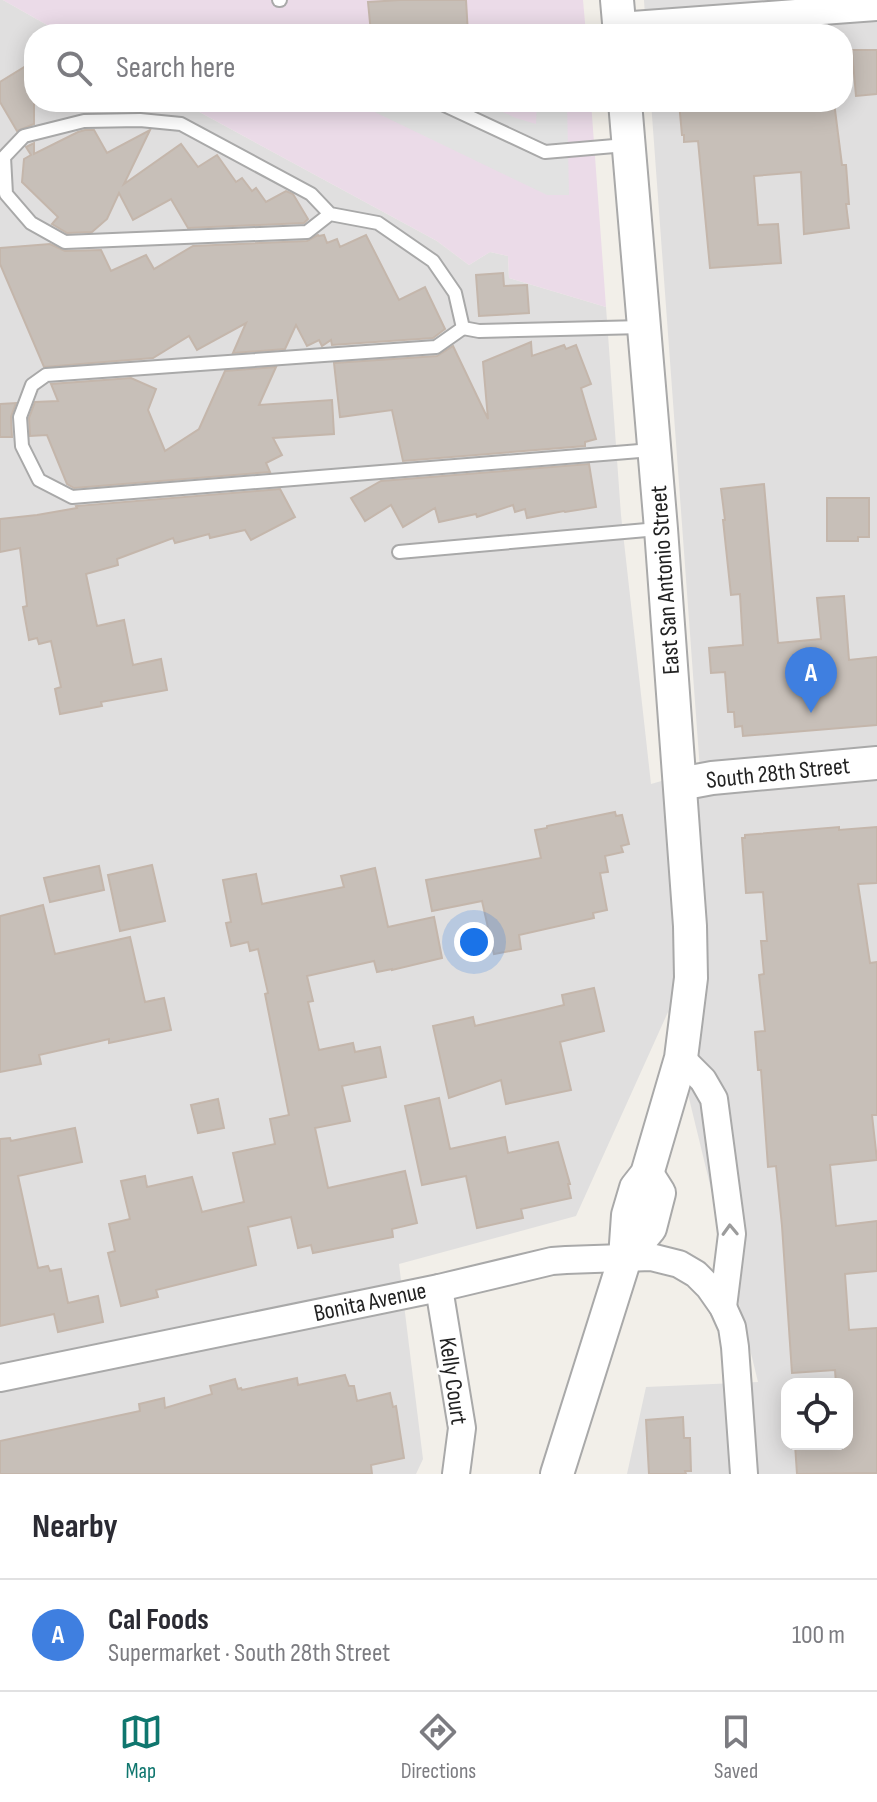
<!DOCTYPE html>
<meta charset="utf-8">
<style>
:root{--surface:#fff;--page:#f2f2f3;--text:#2b2b33;--muted:#7c7c81;--line:#e1e1e2;--accent:#0f766e}
body{margin:0;font-family:"Sofia Sans Condensed",sans-serif;background:var(--page);color:var(--text)}
.controls{position:absolute;right:24px;bottom:24px;display:grid;overflow:hidden;border-radius:16px;box-shadow:0 4px 20px #0003}
.controls button{width:72px;height:72px;display:grid;place-items:center;padding:0;border:0;border-bottom:2px solid var(--line);background:var(--surface);color:var(--text);font:40px sans-serif}
.you{position:absolute;left:474px;top:942px;width:28px;height:28px;margin:-20px;border:6px solid #fff;border-radius:50%;background:#1a73e8;box-shadow:0 0 0 12px #1a73e833}
.badge{display:grid;place-items:center;width:52px;height:52px;border-radius:50%;background:var(--accent);color:#fff;font-size:26px;font-weight:700}
.pin{position:absolute;translate:-50% -66px;filter:drop-shadow(0 2px 4px #0008)}
.pin::after{content:'';position:absolute;top:42px;width:28px;height:24px;background:inherit;clip-path:polygon(0 0,100% 0,50% 100%)}
.list{margin:0;padding:0;list-style:none}
h2{display:flex;justify-content:space-between;align-items:center;height:104px;margin:0;padding:0 32px;font-size:34px}
h2 small{font-size:26px;font-weight:400;color:var(--muted)}
.list li{display:grid;grid-template-columns:52px 1fr auto;gap:24px;align-items:center;box-sizing:border-box;height:112px;padding:0 32px;border-top:2px solid var(--line)}
.list b{display:block;font-size:30px;white-space:nowrap}
.list p{margin:0;font-size:26px;white-space:nowrap;color:var(--muted)}
.list em{font-size:26px;font-style:normal;color:var(--muted)}
.icon{flex:none;width:44px;height:44px;fill:none;stroke:currentColor;stroke-width:2;stroke-linecap:round;stroke-linejoin:round}
.map{position:relative;flex:none;width:877px;height:1474px;overflow:hidden}
.search{position:absolute;background:var(--surface);box-shadow:0 4px 20px #0003;left:24px;right:24px;top:24px;height:88px;display:flex;align-items:center;gap:20px;box-sizing:border-box;padding:0 28px;border-radius:32px;color:var(--muted);font-size:30px}
.sheet{height:216px;background:var(--surface)}
nav{display:flex;justify-content:space-around;align-items:center;box-sizing:border-box;height:112px;border-top:2px solid var(--line);background:var(--surface);font-size:22px;color:var(--muted)}
nav a{display:grid;justify-items:center;gap:4px}
nav .on{color:var(--accent)}
.map>svg:first-child{display:block}
.residential{fill:#e0dfdf;fill-rule:evenodd}
.industrial{fill:#ebdbe8}
.parking{fill:#e2e2e2}
.building{fill:#c7bfb8;stroke:#c4b6ab;stroke-width:2}
.lines{fill:none;stroke-linecap:round;stroke-linejoin:round}
.service-casing{stroke:#a9a9a9;stroke-width:16}
.minor-casing{stroke:#a9a9a9;stroke-width:30}
.tertiary-casing{stroke:#a9a9a9;stroke-width:36}
.service{stroke:#fff;stroke-width:12}
.minor{stroke:#fff;stroke-width:26}
.tertiary{stroke:#fff;stroke-width:32}
.oneway{stroke:#9c9c9c}
.labels{text-anchor:middle;dominant-baseline:central;stroke-width:6;stroke-linejoin:round;paint-order:stroke}
.street-label{font-size:24px;fill:#222;stroke:#fff}
</style>
<div class="map">
<svg width="877" height="1474" viewBox="0 0 877 1474">
<rect width="100%" height="100%" fill="#f2efe9"/>
<path class="residential" d="M 0,0 L 3,0 L 63,34 L 34,34 L 34,102 L 181,102 L 437,241 L 469,265 L 490,252 L 508,256 L 509,278 L 606,307 L 621,515 L 651,784 L 700,770 L 651,102 L 843,102 L 843,34 L 646,34 L 644,0 L 877,0 L 877,1474 L 627,1474 L 646,1387 L 758,1382 L 668,1012 L 576,1216 L 399,1264 L 423,1459 L 416,1474 L 0,1474 ZM 787,1384 L 847,1384 L 847,1444 L 787,1444 Z"/>
<g class="industrial">
<path d="M 3,0 L 583,0 L 586,34 L 63,34 Z"/>
<path d="M 181,102 L 591,102 L 606,307 L 509,278 L 508,256 L 490,252 L 469,265 L 437,241 Z"/>
</g>
<path class="parking" d="M 354,102 L 480,102 L 516,118 L 536,124 L 537,102 L 567,102 L 569,195 L 547,195 Z"/>
<g class="building">
<path d="M 400,0 L 466,0 L 468,34 L 435,34 L 435,30 L 371,33 L 368,2 Z"/>
<path d="M 852,50 L 877,50 L 877,94 L 856,96 Z"/>
<path d="M 34,61 L 34,124 L 17,131 L 0,102 L 0,82 Z"/>
<path d="M 679,102 L 834,102 L 842,165 L 846,165 L 849,204 L 846,204 L 849,228 L 804,234 L 801,172 L 754,176 L 758,225 L 778,224 L 781,263 L 710,268 L 698,141 L 684,142 L 684,135 L 682,135 Z"/>
<path d="M 85,130 L 94,130 L 107,153 L 150,130 L 124,184 L 181,144 L 198,167 L 217,155 L 236,182 L 242,178 L 252,191 L 256,188 L 266,202 L 286,191 L 293,194 L 308,219 L 304,223 L 188,228 L 171,199 L 133,220 L 119,193 L 107,219 L 92,232 L 67,233 L 52,224 L 58,217 L 22,182 L 24,159 L 31,155 L 26,147 L 34,143 L 34,154 L 78,132 Z"/>
<path d="M 318,235 L 319,236 L 324,235 L 327,243 L 337,239 L 340,247 L 366,235 L 399,300 L 425,287 L 445,329 L 433,338 L 332,345 L 331,340 L 322,346 L 319,340 L 307,346 L 296,325 L 285,349 L 233,353 L 246,323 L 197,350 L 189,336 L 153,358 L 44,367 L 0,264 L 0,248 L 50,244 L 65,251 L 101,250 L 111,271 L 146,255 L 154,269 L 193,246 L 307,241 Z"/>
<path d="M 503,273 L 504,286 L 527,285 L 529,313 L 479,316 L 476,275 Z"/>
<path d="M 531,342 L 532,356 L 564,345 L 566,349 L 576,345 L 591,384 L 581,388 L 596,439 L 585,442 L 585,446 L 403,461 L 392,410 L 340,417 L 334,363 L 437,356 L 453,346 L 488,419 L 483,362 Z"/>
<path d="M 276,367 L 259,405 L 332,400 L 334,434 L 273,438 L 282,455 L 266,463 L 270,472 L 74,488 L 67,484 L 47,435 L 30,436 L 29,418 L 35,402 L 58,401 L 51,384 L 131,378 L 156,389 L 148,410 L 165,451 L 199,429 L 225,371 Z"/>
<path d="M 16,403 L 11,417 L 12,437 L 0,437 L 0,404 Z"/>
<path d="M 589,464 L 596,507 L 565,512 L 564,511 L 527,518 L 525,509 L 515,512 L 513,505 L 477,517 L 476,514 L 439,522 L 435,508 L 403,527 L 391,505 L 365,521 L 351,498 L 381,481 Z"/>
<path d="M 764,484 L 778,643 L 821,639 L 817,598 L 844,596 L 849,660 L 877,657 L 877,725 L 743,736 L 742,726 L 735,727 L 734,712 L 728,712 L 725,672 L 711,673 L 709,648 L 743,645 L 740,594 L 731,595 L 723,520 L 725,520 L 721,489 Z"/>
<path d="M 280,489 L 295,517 L 251,540 L 245,530 L 210,538 L 209,534 L 175,543 L 173,538 L 117,559 L 118,565 L 86,574 L 97,626 L 124,620 L 133,665 L 161,659 L 167,690 L 101,702 L 102,706 L 60,714 L 55,689 L 61,687 L 51,641 L 39,644 L 37,638 L 29,640 L 23,607 L 27,606 L 20,548 L 0,552 L 0,519 L 37,515 L 77,508 L 76,506 Z"/>
<path d="M 827,498 L 869,498 L 869,537 L 858,537 L 858,541 L 827,541 Z"/>
<path d="M 615,812 L 616,816 L 622,815 L 629,844 L 621,846 L 623,852 L 605,856 L 608,872 L 600,873 L 607,910 L 593,913 L 594,918 L 519,935 L 521,949 L 494,954 L 482,901 L 432,911 L 426,880 L 541,858 L 535,830 L 547,828 L 547,826 Z"/>
<path d="M 839,827 L 839,830 L 877,827 L 877,883 L 858,884 L 870,963 L 877,962 L 877,1115 L 872,1115 L 877,1160 L 830,1165 L 836,1226 L 877,1221 L 877,1271 L 845,1274 L 849,1330 L 877,1328 L 877,1473 L 797,1474 L 795,1444 L 847,1444 L 847,1384 L 836,1384 L 835,1370 L 792,1373 L 782,1226 L 776,1166 L 768,1167 L 761,1070 L 758,1070 L 755,1032 L 765,1031 L 759,975 L 764,974 L 761,941 L 767,941 L 763,892 L 746,893 L 742,838 L 745,838 L 745,835 Z"/>
<path d="M 152,865 L 165,921 L 120,931 L 108,875 Z"/>
<path d="M 99,866 L 104,890 L 50,902 L 44,878 Z"/>
<path d="M 375,868 L 388,927 L 434,917 L 442,958 L 392,970 L 392,969 L 377,972 L 374,961 L 307,976 L 313,1001 L 308,1002 L 319,1050 L 353,1043 L 355,1052 L 380,1047 L 386,1077 L 342,1086 L 350,1121 L 315,1128 L 328,1188 L 405,1171 L 417,1223 L 392,1229 L 393,1237 L 313,1253 L 311,1245 L 298,1248 L 291,1217 L 248,1227 L 256,1265 L 156,1290 L 158,1297 L 121,1306 L 108,1253 L 115,1251 L 109,1224 L 130,1219 L 121,1181 L 145,1176 L 147,1187 L 192,1177 L 202,1212 L 244,1202 L 233,1153 L 275,1144 L 270,1119 L 289,1115 L 265,994 L 268,993 L 258,949 L 250,951 L 248,942 L 231,946 L 226,923 L 231,922 L 223,880 L 256,874 L 262,904 L 344,887 L 341,876 Z"/>
<path d="M 43,905 L 55,954 L 130,937 L 145,1002 L 164,998 L 171,1030 L 109,1043 L 109,1039 L 39,1055 L 41,1064 L 0,1072 L 0,916 Z"/>
<path d="M 594,988 L 604,1031 L 560,1042 L 571,1090 L 506,1104 L 501,1080 L 449,1098 L 433,1026 L 473,1017 L 475,1026 L 535,1012 L 564,1005 L 562,995 Z"/>
<path d="M 439,1098 L 450,1149 L 505,1137 L 508,1153 L 558,1142 L 570,1184 L 568,1184 L 571,1198 L 521,1209 L 523,1218 L 477,1228 L 466,1176 L 422,1185 L 405,1106 Z"/>
<path d="M 218,1099 L 224,1128 L 198,1133 L 191,1105 Z"/>
<path d="M 75,1128 L 82,1162 L 18,1176 L 38,1268 L 48,1266 L 50,1271 L 61,1269 L 68,1303 L 98,1296 L 103,1322 L 58,1332 L 54,1314 L 0,1326 L 0,1139 L 10,1138 L 11,1141 Z"/>
<path d="M 345,1375 L 349,1386 L 354,1386 L 357,1401 L 390,1393 L 393,1407 L 396,1406 L 404,1458 L 371,1465 L 372,1474 L 0,1474 L 0,1441 L 140,1411 L 139,1404 L 164,1398 L 165,1408 L 212,1394 L 210,1386 L 235,1379 L 238,1389 L 241,1388 L 242,1390 L 297,1378 L 298,1385 Z"/>
<path d="M 683,1417 L 684,1438 L 690,1438 L 691,1471 L 685,1471 L 686,1474 L 649,1474 L 646,1420 Z"/>
</g>
<g class="lines">
<defs>
<g id="service">
<path d="M 279,0 L 280,0"/>
<path d="M 438,102 L 545,152 L 626,145"/>
<path d="M 330,214 L 307,232 L 65,242 L 31,223 L 6,194 L 4,157 L 24,136 L 84,121 L 140,120 L 181,124 L 311,194 L 330,214 L 378,223 L 433,261 L 455,293 L 463,328 L 479,331 L 643,327"/>
<path d="M 463,328 L 436,347 L 46,375 L 32,385 L 20,417 L 22,446 L 39,480 L 72,497 L 652,450"/>
<path d="M 399,552 L 658,529"/>
</g>
<g id="minor">
<path d="M 619,26 L 877,7"/>
<path d="M 681,1058 L 703,1080 L 714,1099 L 732,1234 L 723,1307"/>
<path d="M 439,1288 L 462,1428 L 456,1474"/>
<path d="M 0,1378 L 439,1288 L 552,1261 L 566,1260 L 651,1257 L 679,1264 L 696,1274 L 709,1287 L 723,1307 L 732,1327 L 735,1347 L 744,1474"/>
</g>
<g id="tertiary">
<path d="M 617,0 L 620,34"/>
<path d="M 680,784 L 712,778 L 877,763"/>
<path d="M 625,1258 L 650,1228 L 659,1193 L 647,1174"/>
<path d="M 557,1474 L 625,1258 L 628,1215 L 636,1188 L 647,1174 L 681,1058 L 691,978 L 690,926 L 661,529 L 625,102"/>
</g>
</defs>
<use href="#service" class="service-casing"/>
<use href="#minor" class="minor-casing"/>
<use href="#tertiary" class="tertiary-casing"/>
<use href="#service" class="service"/>
<use href="#minor" class="minor"/>
<use href="#tertiary" class="tertiary"/>
</g>
<defs><path id="oneway-chevron" d="M-2-3.5L2.5 0L-2 3.5" fill="none" stroke-width="1.6" stroke-linecap="round" stroke-linejoin="round" transform="scale(2)"/></defs>
<use class="oneway" href="#oneway-chevron" transform="translate(730 1230) rotate(-92)"/>
<g class="labels">
<g class="street-label">
<text transform="translate(665 580) rotate(-94)">East San Antonio Street</text>
<text transform="translate(778 773) rotate(-6)">South 28th Street</text>
<text transform="translate(370 1302) rotate(-12)">Bonita Avenue</text>
<text transform="translate(453 1381) rotate(82)">Kelly Court</text>
</g>
</g>
</svg>
<div class="controls">
<button><svg class="icon" aria-label="locate" viewBox="0 0 24 24"><circle cx="12" cy="12" r="6"/><path d="M12 2v4M12 18v4M2 12h4M18 12h4"/></svg></button>
</div>
<div class="you"></div>
<div class="pin badge" style="left:811px;top:713px;background:#3f7fe0">A</div>
<div class="search"><svg class="icon" aria-label="search" viewBox="0 0 24 24"><circle cx="10" cy="10" r="6"/><path d="M15 15l6 6"/></svg>Search here</div>
</div>
<section class="sheet">
<h2>Nearby<small></small></h2>
<ul class="list">
<li><span class="badge" style="background:#3f7fe0">A</span><div><b>Cal Foods</b><p>Supermarket · South 28th Street</p></div><em>100 m</em></li>
</ul>
</section>
<nav>
<a class="on"><svg class="icon" aria-label="map" viewBox="0 0 24 24"><path d="M3 6l6-2 6 2 6-2v14l-6 2-6-2-6 2zM9 4v14M15 6v14"/></svg>Map</a>
<a><svg class="icon" aria-label="directions" viewBox="0 0 24 24"><path d="M12 3l9 9-9 9-9-9zM9 14v-3h6M13 9l2 2-2 2"/></svg>Directions</a>
<a><svg class="icon" aria-label="saved" viewBox="0 0 24 24"><path d="M7 4h10v16l-5-4-5 4z"/></svg>Saved</a>
</nav>
